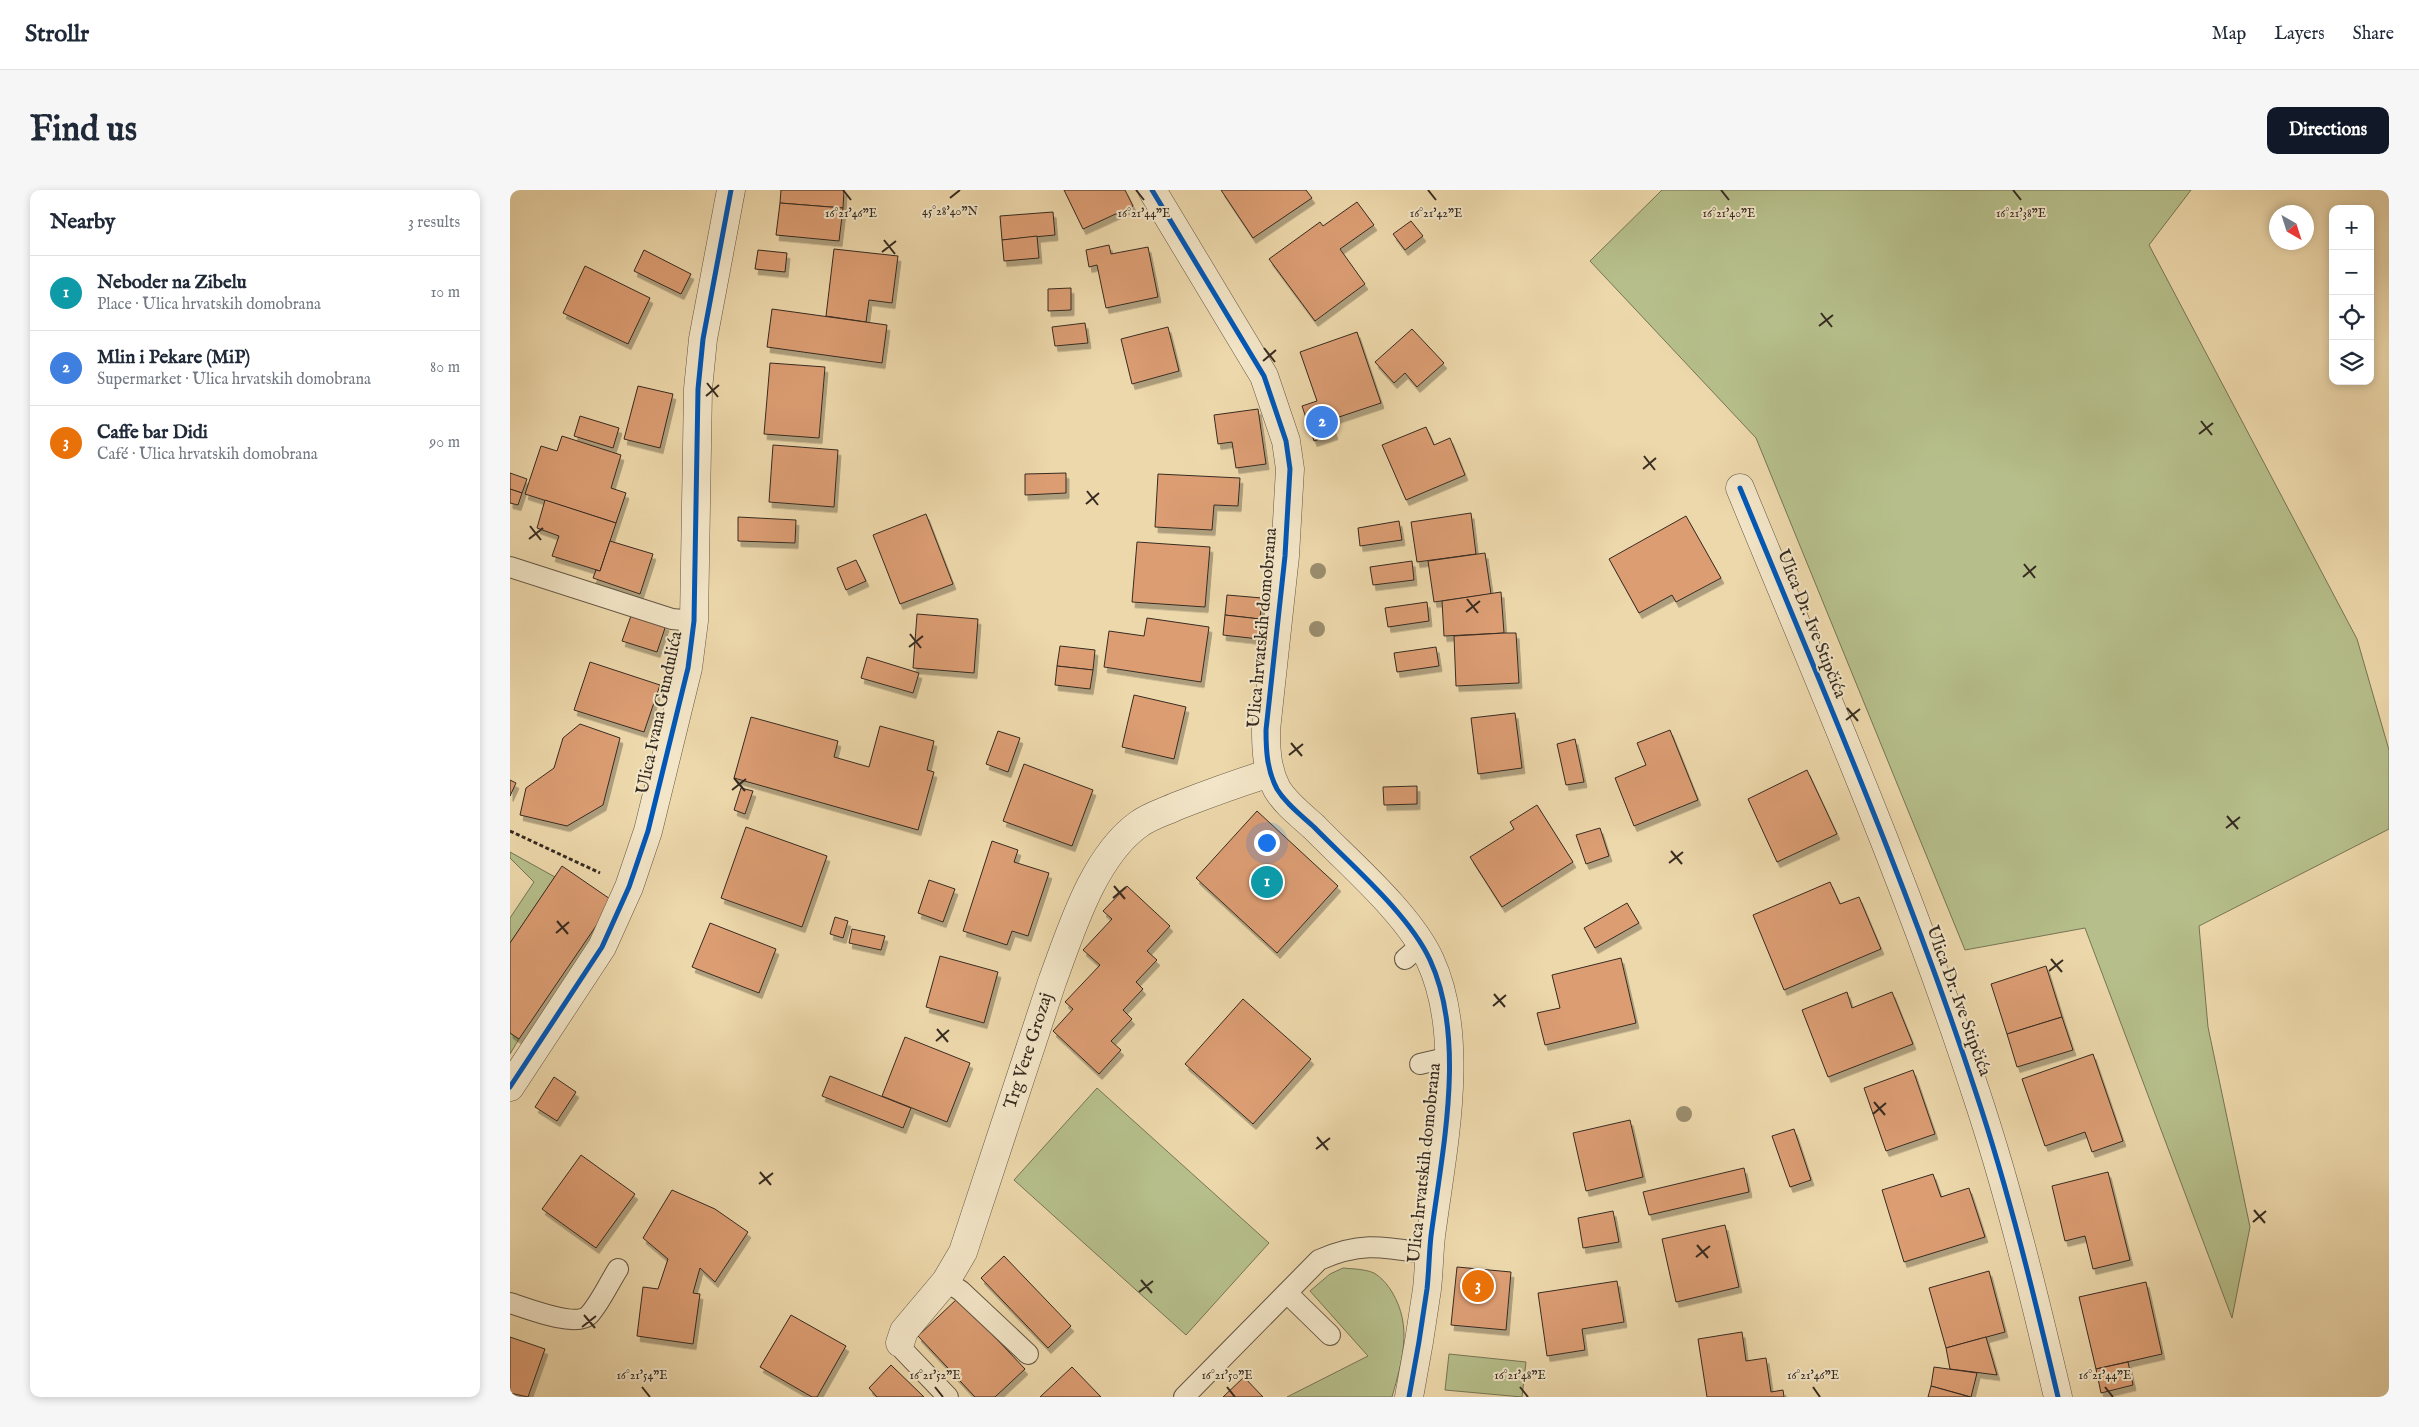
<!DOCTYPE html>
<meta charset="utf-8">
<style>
:root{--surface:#fff;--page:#f6f6f7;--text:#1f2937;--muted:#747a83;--line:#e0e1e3;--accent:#111827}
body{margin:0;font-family:"IM FELL English",serif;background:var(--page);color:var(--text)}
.controls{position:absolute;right:15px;top:15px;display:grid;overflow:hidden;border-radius:10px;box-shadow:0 2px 8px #0003}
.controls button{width:45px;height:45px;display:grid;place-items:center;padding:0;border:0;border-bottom:1px solid var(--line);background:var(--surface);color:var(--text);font:25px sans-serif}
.compass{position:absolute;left:1759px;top:15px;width:45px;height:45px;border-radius:50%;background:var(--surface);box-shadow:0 2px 8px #0003;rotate:141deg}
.you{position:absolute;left:756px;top:652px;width:18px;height:18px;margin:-12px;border:4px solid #fff;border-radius:50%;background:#1a73e8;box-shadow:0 0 0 8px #1a73e833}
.badge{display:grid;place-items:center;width:32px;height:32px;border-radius:50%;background:var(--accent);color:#fff;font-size:16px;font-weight:700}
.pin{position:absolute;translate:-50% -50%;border:2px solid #fff;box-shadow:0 1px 5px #0006}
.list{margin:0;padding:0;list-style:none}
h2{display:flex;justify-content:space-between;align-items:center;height:65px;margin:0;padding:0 20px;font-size:21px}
h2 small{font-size:16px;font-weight:400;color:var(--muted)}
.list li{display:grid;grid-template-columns:32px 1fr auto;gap:15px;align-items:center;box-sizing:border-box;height:75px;padding:0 20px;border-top:1px solid var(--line)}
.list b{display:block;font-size:19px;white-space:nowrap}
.list p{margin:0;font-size:16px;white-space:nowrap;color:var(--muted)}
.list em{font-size:16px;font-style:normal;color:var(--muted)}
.icon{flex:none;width:28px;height:28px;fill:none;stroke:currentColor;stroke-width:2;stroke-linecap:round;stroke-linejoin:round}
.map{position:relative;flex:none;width:1879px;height:1207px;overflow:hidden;border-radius:10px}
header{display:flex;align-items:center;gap:30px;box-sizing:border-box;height:70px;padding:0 25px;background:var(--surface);border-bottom:1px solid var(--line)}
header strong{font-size:24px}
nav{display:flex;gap:28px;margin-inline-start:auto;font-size:18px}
.intro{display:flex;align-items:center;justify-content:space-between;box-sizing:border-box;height:120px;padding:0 30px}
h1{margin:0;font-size:35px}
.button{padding:12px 22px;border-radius:10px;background:var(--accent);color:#fff;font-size:18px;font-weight:700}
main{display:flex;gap:30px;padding:0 30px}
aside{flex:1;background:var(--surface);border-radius:10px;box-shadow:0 2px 8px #0003}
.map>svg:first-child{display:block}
.green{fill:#b6bf8b;stroke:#767556}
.building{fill:#dc9d73;stroke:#362b21;filter:url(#shadow)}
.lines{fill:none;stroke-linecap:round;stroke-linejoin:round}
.service-casing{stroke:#645644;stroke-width:22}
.minor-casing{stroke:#645644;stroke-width:29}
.path{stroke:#362b21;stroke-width:3;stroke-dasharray:4 2.5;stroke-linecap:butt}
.service{stroke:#f3e6c8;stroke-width:20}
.minor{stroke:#f3e6c8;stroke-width:28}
.cycleway-casing{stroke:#f3e6c8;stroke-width:8}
.cycleway{stroke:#0057b8;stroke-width:5}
.tree{fill:#9a8d6e}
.ticks{fill:none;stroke:#362b21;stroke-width:2}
.labels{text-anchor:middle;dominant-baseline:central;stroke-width:4;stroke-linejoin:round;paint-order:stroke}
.street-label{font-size:18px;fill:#362b21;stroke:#f3e6c8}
.ticks-label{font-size:12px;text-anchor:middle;fill:#362b21;stroke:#f3e6c8;stroke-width:4;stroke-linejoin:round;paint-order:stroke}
</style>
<header>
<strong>Strollr</strong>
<nav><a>Map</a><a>Layers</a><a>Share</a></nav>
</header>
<div class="intro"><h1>Find us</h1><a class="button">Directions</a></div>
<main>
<aside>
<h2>Nearby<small>3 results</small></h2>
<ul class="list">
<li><span class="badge" style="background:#0f9aa8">1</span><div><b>Neboder na Zibelu</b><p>Place · Ulica hrvatskih domobrana</p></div><em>10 m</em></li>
<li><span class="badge" style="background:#3f7fe0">2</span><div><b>Mlin i Pekare (MiP)</b><p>Supermarket · Ulica hrvatskih domobrana</p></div><em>80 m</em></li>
<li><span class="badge" style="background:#e8710a">3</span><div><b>Caffe bar Didi</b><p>Café · Ulica hrvatskih domobrana</p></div><em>90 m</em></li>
</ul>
</aside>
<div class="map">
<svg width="1879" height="1207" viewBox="0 0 1879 1207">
<defs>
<filter id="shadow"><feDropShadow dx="3" dy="5.5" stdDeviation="0" flood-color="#0004"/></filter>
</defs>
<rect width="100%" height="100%" fill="#edd8ab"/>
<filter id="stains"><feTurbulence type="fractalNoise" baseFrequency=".004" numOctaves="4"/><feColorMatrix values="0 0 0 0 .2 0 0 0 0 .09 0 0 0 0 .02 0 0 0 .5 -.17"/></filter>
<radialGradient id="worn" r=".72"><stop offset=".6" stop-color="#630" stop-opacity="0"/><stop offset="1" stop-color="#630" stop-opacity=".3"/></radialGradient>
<g class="green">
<path d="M 1152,0 L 1681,0 L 1639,55 L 1847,449 L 1879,560 L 1879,639 L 1689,736 L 1698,837 L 1740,1037 L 1722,1128 L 1575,738 L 1455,760 L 1246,248 L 1080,71 Z"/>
<path d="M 0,662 L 45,687 L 0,753 L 0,728 L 24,692 L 0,668 Z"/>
<path d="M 0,843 L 9,849 L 0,864 Z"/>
<path d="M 587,898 L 759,1053 L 676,1145 L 504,990 Z"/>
<path d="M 833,1078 C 843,1079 855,1079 864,1083 C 872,1088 877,1094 882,1102 C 903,1137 892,1171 882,1207 L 777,1207 L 858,1166 L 800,1101 L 820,1084 Z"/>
<path d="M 939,1164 L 1016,1172 L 1012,1207 L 935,1200 Z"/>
</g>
<g class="building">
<path d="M 271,0 L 334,0 L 333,18 L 270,13 Z"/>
<path d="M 554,0 L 615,0 L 623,16 L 573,39 Z"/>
<path d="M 711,0 L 796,0 L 802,8 L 743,48 Z"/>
<path d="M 847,12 L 864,35 L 830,59 L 855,94 L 805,131 L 759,69 L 810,32 L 813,36 Z"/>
<path d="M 270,13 L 333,18 L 329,51 L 266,45 Z"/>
<path d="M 543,22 L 545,45 L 492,50 L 490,26 Z"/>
<path d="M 901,31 L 913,46 L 895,60 L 883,44 Z"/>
<path d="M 527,46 L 529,68 L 494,71 L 492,50 Z"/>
<path d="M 599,55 L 601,64 L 638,57 L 648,107 L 596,118 L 587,75 L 579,77 L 576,60 Z"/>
<path d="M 324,59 L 388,66 L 382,113 L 359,110 L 356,132 L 316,126 Z"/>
<path d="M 134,60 L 181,84 L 171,104 L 124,81 Z"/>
<path d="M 248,60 L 277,63 L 275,82 L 245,79 Z"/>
<path d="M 75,76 L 140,108 L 118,154 L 53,123 Z"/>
<path d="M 561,98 L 561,120 L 538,121 L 538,99 Z"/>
<path d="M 262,119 L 377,135 L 372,173 L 257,157 Z"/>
<path d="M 575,133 L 578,153 L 545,156 L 542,137 Z"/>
<path d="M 658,137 L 669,181 L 622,194 L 611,149 Z"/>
<path d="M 902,139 L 934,173 L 907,197 L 895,183 L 884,193 L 865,172 Z"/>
<path d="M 847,142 L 871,213 L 820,230 L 825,244 L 804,251 L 792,216 L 807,211 L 790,162 Z"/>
<path d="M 260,173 L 315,177 L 309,248 L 254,244 Z"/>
<path d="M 128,196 L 163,204 L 150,258 L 114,249 Z"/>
<path d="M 748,219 L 756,274 L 726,278 L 722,252 L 708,254 L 704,225 Z"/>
<path d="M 70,226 L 109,238 L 103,258 L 64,246 Z"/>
<path d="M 916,237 L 924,255 L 940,248 L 955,285 L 896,310 L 872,255 Z"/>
<path d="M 52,246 L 111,265 L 101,298 L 116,303 L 106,333 L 15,304 L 31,256 L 47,261 Z"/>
<path d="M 263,255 L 328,260 L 324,317 L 259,312 Z"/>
<path d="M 0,283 L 17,289 L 12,303 L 0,299 Z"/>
<path d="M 556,283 L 556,303 L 515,305 L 515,284 Z"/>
<path d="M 648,284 L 730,288 L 728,316 L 704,315 L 702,340 L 645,337 Z"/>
<path d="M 0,299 L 12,303 L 8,315 L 0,313 Z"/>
<path d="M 35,310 L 106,333 L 90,381 L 42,366 L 49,346 L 27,338 Z"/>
<path d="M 961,323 L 966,364 L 907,372 L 901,332 Z"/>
<path d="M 416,324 L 443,394 L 390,414 L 363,345 Z"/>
<path d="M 1176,326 L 1211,388 L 1166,412 L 1162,405 L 1129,423 L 1099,369 Z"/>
<path d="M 228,327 L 286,330 L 285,353 L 228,351 Z"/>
<path d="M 889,331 L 892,350 L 850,356 L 848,338 Z"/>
<path d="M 100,351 L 143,364 L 130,404 L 83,388 L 86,380 L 90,381 Z"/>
<path d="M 627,352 L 700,357 L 695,417 L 622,412 Z"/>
<path d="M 975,363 L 981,404 L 924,412 L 918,371 Z"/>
<path d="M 346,370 L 356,391 L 336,400 L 327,378 Z"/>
<path d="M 902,371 L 904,390 L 863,395 L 860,377 Z"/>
<path d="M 991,402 L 994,443 L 934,446 L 932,411 Z"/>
<path d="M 717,405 L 752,408 L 750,429 L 715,425 Z"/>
<path d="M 917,412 L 919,431 L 878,437 L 875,418 Z"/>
<path d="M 122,423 L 156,435 L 147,462 L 112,451 Z"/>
<path d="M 407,424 L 468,429 L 464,483 L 403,478 Z"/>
<path d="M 715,425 L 750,429 L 749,449 L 713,445 Z"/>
<path d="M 637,428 L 699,437 L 691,492 L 594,477 L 599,441 L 634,446 Z"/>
<path d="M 994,443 L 1006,443 L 1009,493 L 946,496 L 944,446 Z"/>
<path d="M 550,456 L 585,460 L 583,480 L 547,476 Z"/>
<path d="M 926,457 L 929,476 L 887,482 L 884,463 Z"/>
<path d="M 357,467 L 409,483 L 403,503 L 351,488 Z"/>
<path d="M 80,472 L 150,495 L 134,542 L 64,520 Z"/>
<path d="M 547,476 L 583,480 L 580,499 L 545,495 Z"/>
<path d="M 624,505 L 676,517 L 664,569 L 612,557 Z"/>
<path d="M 1005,523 L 1012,578 L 968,584 L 961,528 Z"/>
<path d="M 241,527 L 328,551 L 324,567 L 359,577 L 370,536 L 424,551 L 417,580 L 424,582 L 408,640 L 224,588 Z"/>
<path d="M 70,534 L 110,548 L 93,615 L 57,636 L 10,625 L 16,598 L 44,578 L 53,548 Z"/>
<path d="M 1160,540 L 1188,610 L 1124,636 L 1105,588 L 1136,575 L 1127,553 Z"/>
<path d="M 488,541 L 510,548 L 498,582 L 476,574 Z"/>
<path d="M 1065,549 L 1074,592 L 1056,595 L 1047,554 Z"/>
<path d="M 514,574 L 583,600 L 562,656 L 493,631 Z"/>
<path d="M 1297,580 L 1327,644 L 1267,672 L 1238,609 Z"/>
<path d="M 0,590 L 6,593 L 0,606 Z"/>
<path d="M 907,596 L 907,614 L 874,615 L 873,597 Z"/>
<path d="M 231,598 L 243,601 L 235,624 L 224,620 Z"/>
<path d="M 1027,615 L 1063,672 L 992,717 L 960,667 L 1004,639 L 1000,632 Z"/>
<path d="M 747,621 L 828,696 L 767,763 L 686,688 Z"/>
<path d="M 236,637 L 317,666 L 292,737 L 211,708 Z"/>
<path d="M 1090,638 L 1099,666 L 1076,674 L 1066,645 Z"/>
<path d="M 482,651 L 508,660 L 504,672 L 539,683 L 518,746 L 502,741 L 497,755 L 453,741 Z"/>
<path d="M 52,676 L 103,711 L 9,849 L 0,843 L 0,753 Z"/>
<path d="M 419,690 L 445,699 L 433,732 L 408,723 Z"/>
<path d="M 1320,692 L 1330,714 L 1349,707 L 1371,759 L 1274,800 L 1243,725 Z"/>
<path d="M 617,696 L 660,736 L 637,761 L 647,770 L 626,792 L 633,799 L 613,820 L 622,829 L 601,851 L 611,860 L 589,884 L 543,841 L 563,819 L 555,812 L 590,775 L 573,760 L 602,729 L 593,721 Z"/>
<path d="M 1117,713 L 1129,733 L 1085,758 L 1074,738 Z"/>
<path d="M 325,727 L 338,731 L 333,748 L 320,744 Z"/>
<path d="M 200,733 L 266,759 L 249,803 L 182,777 Z"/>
<path d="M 342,739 L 375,746 L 371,760 L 339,753 Z"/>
<path d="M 430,766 L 488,782 L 474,833 L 416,817 Z"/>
<path d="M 1111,768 L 1126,833 L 1035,855 L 1027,823 L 1050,818 L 1042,785 Z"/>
<path d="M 1536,776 L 1552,827 L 1497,844 L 1481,794 Z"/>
<path d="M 1337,802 L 1342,818 L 1382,802 L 1403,854 L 1318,887 L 1292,820 Z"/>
<path d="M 733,809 L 801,869 L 743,934 L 675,874 Z"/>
<path d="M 1552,827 L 1563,860 L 1507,877 L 1497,844 Z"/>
<path d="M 395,847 L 460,873 L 437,932 L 372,906 Z"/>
<path d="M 1583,864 L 1613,951 L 1582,962 L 1575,942 L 1535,956 L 1512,889 Z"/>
<path d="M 1403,880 L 1425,944 L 1376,961 L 1354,898 Z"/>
<path d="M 320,886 L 401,918 L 393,938 L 312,906 Z"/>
<path d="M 44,887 L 66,902 L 47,931 L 25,917 Z"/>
<path d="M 1120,930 L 1133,987 L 1076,1001 L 1063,943 Z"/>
<path d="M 1284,939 L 1301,990 L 1280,997 L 1262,946 Z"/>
<path d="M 71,965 L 125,1004 L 86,1058 L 32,1019 Z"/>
<path d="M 1234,978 L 1239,1002 L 1139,1025 L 1133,1002 Z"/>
<path d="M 1598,982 L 1620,1070 L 1583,1079 L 1575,1046 L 1555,1051 L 1542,996 Z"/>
<path d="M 1423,984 L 1431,1007 L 1459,998 L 1475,1047 L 1394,1072 L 1372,1000 Z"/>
<path d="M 162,1000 L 205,1019 L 238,1042 L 205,1092 L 190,1078 L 183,1103 L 190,1104 L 183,1154 L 127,1146 L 133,1097 L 148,1099 L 158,1069 L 133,1048 Z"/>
<path d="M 1103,1021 L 1109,1052 L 1073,1058 L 1068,1028 Z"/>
<path d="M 1215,1035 L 1229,1097 L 1166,1112 L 1152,1049 Z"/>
<path d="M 494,1066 L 561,1136 L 538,1158 L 471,1088 Z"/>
<path d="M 947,1077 L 1001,1082 L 996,1140 L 941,1135 Z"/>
<path d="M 1479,1081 L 1495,1142 L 1436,1158 L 1419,1098 Z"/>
<path d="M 1107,1091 L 1114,1132 L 1072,1139 L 1075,1160 L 1037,1166 L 1028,1103 Z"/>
<path d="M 1636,1092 L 1652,1164 L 1586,1179 L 1569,1107 Z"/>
<path d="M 448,1108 L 515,1179 L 485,1207 L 465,1207 L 408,1146 Z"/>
<path d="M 281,1125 L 336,1156 L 307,1207 L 302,1207 L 250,1177 Z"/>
<path d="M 1232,1142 L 1236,1171 L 1256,1168 L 1261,1202 L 1273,1200 L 1274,1207 L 1197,1207 L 1188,1149 Z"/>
<path d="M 0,1147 L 35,1159 L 18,1207 L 0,1203 Z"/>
<path d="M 1476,1147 L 1487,1185 L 1440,1179 L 1436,1158 Z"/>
<path d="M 1618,1172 L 1623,1195 L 1591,1203 L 1586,1179 Z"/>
<path d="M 381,1175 L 414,1207 L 367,1207 L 359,1198 Z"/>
<path d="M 562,1177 L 591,1207 L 530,1207 Z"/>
<path d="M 1424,1177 L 1467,1183 L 1461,1207 L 1421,1196 Z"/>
<path d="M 734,1187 L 753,1207 L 713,1207 Z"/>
<path d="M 1421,1196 L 1460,1207 L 1418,1207 Z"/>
</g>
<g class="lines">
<defs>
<g id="service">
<path d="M 0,377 L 162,429 L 184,431"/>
<path d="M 895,769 L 911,755"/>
<path d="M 910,874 L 940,867"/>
<path d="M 436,1091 L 451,1101 L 518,1164"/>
<path d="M 777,1103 L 820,1145"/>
<path d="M 0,1113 C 16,1118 66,1138 79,1125 C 90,1113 99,1093 108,1079"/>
<path d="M 390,1153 L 393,1160 L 438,1207"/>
<path d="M 674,1207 L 809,1070 C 852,1051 874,1057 919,1064"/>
</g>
<g id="minor">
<path d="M 642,0 L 754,186 L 776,251 L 780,279 L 775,366 L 756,540 C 756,561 757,580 767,599 C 776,614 791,625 804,637 C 839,673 899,724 920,770 C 957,850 932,961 921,1046 C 919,1064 919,1081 917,1099 C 912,1135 906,1171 899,1207"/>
<path d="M 1230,298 C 1312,498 1399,697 1466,903 C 1499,1002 1524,1105 1548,1207"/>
<path d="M 0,897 L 92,757 L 119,697 L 138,641 L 178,478 L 184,431 L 188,199 L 193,149 L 221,0"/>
<path d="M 390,1153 L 394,1141 L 436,1091 L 453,1062 L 542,792 C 561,741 583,667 629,634 C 640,626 654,622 667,616 C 698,604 728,593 760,583"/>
</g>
</defs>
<use href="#service" class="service-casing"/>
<use href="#minor" class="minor-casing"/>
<path class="path" d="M 0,641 L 90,683"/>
<use href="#service" class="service"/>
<use href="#minor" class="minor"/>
<defs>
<g id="cycleway">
<path d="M 642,0 L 754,186 L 776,251 L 780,279 L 775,366 L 756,540 C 756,561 757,580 767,599 C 776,614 791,625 804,637 C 839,673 899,724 920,770 C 957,850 932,961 921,1046 C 919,1064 919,1081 917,1099 C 912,1135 906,1171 899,1207"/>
<path d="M 1230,298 C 1312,498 1399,697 1466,903 C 1499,1002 1524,1105 1548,1207"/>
<path d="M 0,897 L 92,757 L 119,697 L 138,641 L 178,478 L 184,431 L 188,199 L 193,149 L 221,0"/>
</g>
</defs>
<use href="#cycleway" class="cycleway-casing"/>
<use href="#cycleway" class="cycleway"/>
</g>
<g class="tree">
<circle cx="808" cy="381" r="8"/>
<circle cx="807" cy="439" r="8"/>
<circle cx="1174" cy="924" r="8"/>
</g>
<path class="ticks" d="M 333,0 L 341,10M 626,0 L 634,10M 918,0 L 926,10M 1211,0 L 1219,10M 1503,0 L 1511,10M 440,8 L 450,0M 374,50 L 385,64M 372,62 L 386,51M 1311,123 L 1322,137M 1309,136 L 1323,125M 754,158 L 765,172M 753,171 L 766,160M 197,193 L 208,207M 196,206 L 209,195M 1691,231 L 1702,245M 1689,244 L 1703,233M 1134,266 L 1145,280M 1133,279 L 1146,268M 577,301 L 588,315M 576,314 L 589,303M 20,336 L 31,350M 19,349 L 33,338M 1514,374 L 1525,388M 1513,387 L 1526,376M 957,409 L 968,423M 956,422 L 970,411M 400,444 L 411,458M 399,457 L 413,446M 1337,518 L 1348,531M 1336,530 L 1350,519M 781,553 L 792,566M 779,565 L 793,554M 224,588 L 235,601M 222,600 L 236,589M 1717,626 L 1728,639M 1716,638 L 1730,627M 1161,661 L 1172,674M 1159,673 L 1173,662M 604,696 L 615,709M 603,708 L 616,697M 47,731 L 58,744M 46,743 L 59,732M 1541,769 L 1552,782M 1539,781 L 1553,770M 984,804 L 995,817M 983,816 L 996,805M 427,839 L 438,852M 426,851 L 439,840M 1364,912 L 1375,925M 1363,924 L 1376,913M 807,947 L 818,960M 806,959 L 820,948M 250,982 L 261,995M 249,994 L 263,983M 1744,1020 L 1755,1033M 1743,1032 L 1756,1021M 1187,1055 L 1198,1068M 1186,1067 L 1200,1056M 631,1090 L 642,1103M 629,1102 L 643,1091M 74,1125 L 85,1138M 72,1137 L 86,1126M 132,1197 L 140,1207M 425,1197 L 433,1207M 717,1197 L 725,1207M 1010,1197 L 1018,1207M 1303,1197 L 1310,1207M 1595,1197 L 1603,1207"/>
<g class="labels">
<g class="street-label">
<text transform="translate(1301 434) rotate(68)">Ulica Dr. Ive Stipčića</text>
<text transform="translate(753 438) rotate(-85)">Ulica hrvatskih domobrana</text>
<text transform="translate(150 523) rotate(-78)">Ulica Ivana Gundulića</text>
<text transform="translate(1448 811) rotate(70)">Ulica Dr. Ive Stipčića</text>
<text transform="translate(519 861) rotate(-72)">Trg Vere Grozaj</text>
<text transform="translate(915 973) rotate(-84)">Ulica hrvatskih domobrana</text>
</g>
</g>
<g class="ticks-label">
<text x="440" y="25">45°28'40"N</text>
<text x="341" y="27">16°21'46"E</text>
<text x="634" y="27">16°21'44"E</text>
<text x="926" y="27">16°21'42"E</text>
<text x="1219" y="27">16°21'40"E</text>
<text x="1511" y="27">16°21'38"E</text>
<text x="132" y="1189">16°21'54"E</text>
<text x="425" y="1189">16°21'52"E</text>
<text x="717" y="1189">16°21'50"E</text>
<text x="1010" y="1189">16°21'48"E</text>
<text x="1303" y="1189">16°21'46"E</text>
<text x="1595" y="1189">16°21'44"E</text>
</g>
<rect width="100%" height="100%" filter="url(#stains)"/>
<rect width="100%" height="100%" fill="url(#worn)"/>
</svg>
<div class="controls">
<button>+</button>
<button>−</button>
<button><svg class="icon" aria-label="locate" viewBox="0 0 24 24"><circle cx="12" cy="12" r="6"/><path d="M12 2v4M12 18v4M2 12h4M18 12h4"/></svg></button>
<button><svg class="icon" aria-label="layers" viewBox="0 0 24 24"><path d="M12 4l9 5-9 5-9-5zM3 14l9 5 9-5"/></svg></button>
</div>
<svg class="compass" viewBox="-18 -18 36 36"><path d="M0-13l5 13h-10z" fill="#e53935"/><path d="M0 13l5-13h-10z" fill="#747a83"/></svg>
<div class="you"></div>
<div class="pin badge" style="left:757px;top:692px;background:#0f9aa8">1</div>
<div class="pin badge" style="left:812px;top:232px;background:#3f7fe0">2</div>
<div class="pin badge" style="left:968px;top:1096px;background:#e8710a">3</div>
</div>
</main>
